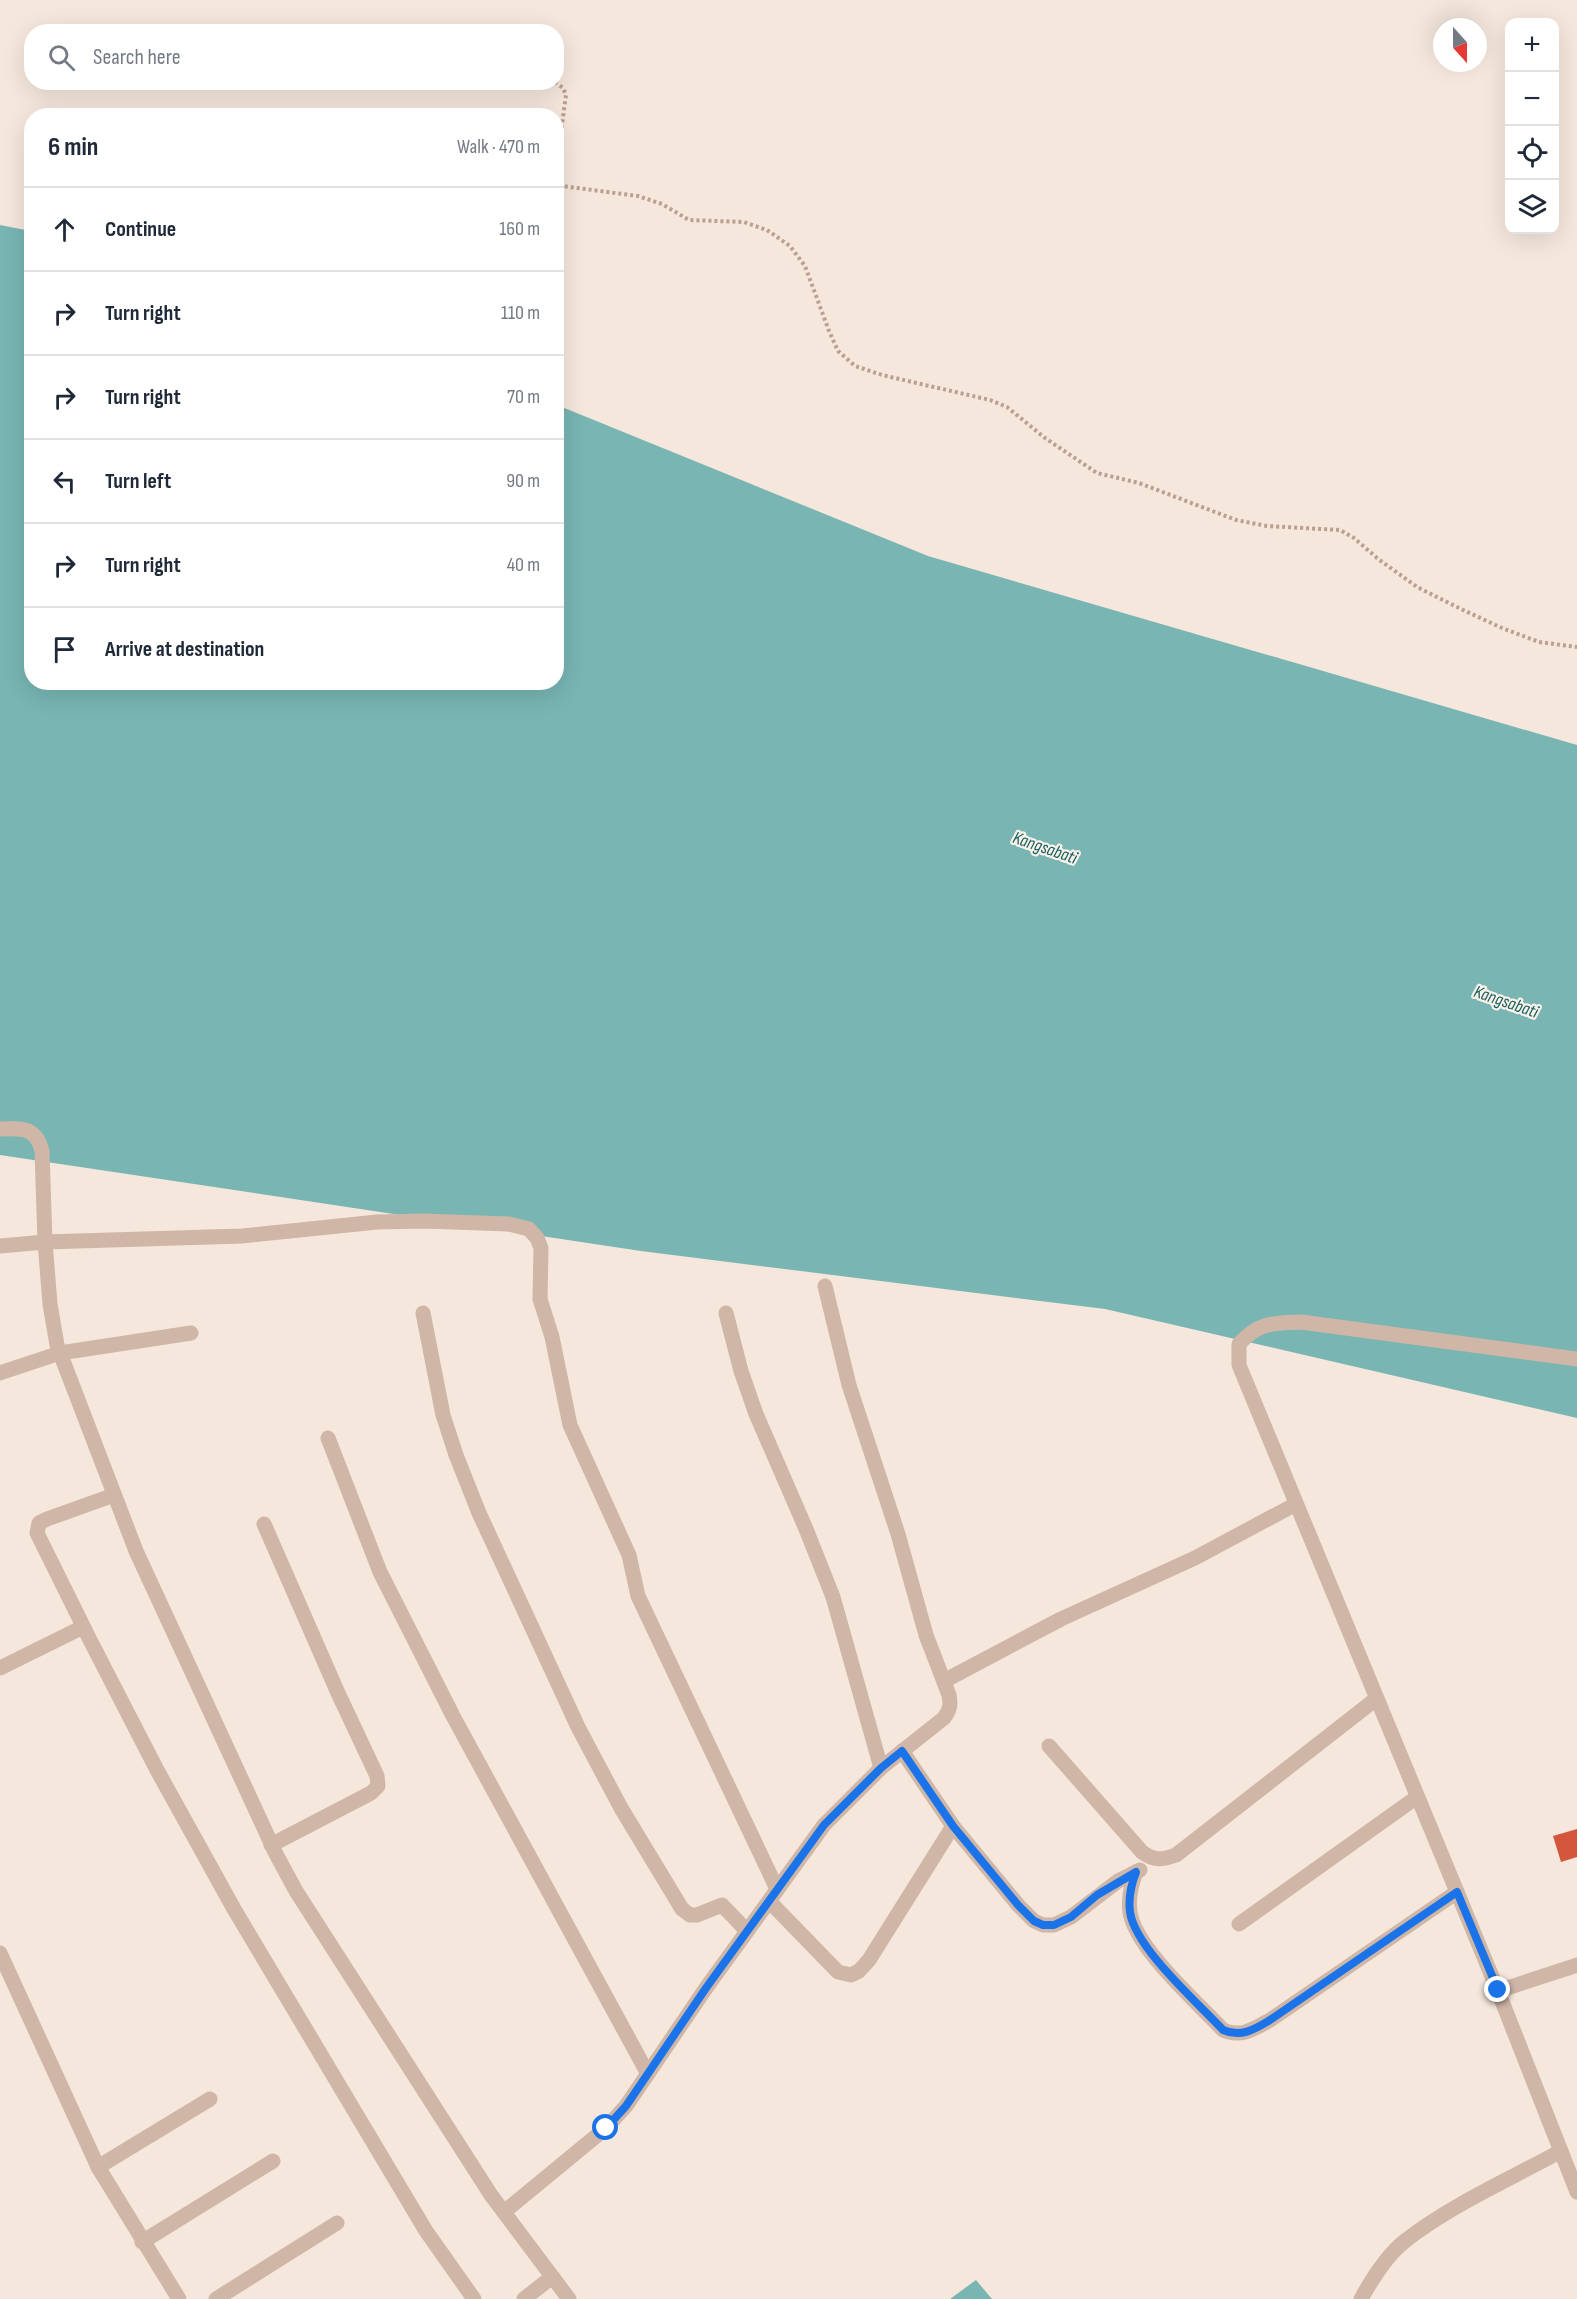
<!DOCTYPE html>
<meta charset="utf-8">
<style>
:root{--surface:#fff;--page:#f2f2f3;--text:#1f2937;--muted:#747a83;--line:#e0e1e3}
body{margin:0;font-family:"Sofia Sans Condensed",sans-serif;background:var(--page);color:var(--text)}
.controls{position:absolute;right:18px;top:18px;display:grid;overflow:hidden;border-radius:12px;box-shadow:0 6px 24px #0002}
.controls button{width:54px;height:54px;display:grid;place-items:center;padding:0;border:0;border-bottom:2px solid var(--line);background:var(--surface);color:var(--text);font:30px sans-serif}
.compass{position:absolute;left:1433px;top:18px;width:54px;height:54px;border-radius:50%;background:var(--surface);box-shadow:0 6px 24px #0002;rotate:159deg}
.stop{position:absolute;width:18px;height:18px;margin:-14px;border:4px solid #1a73e8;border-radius:50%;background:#fff}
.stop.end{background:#1a73e8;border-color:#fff;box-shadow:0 2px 6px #0008}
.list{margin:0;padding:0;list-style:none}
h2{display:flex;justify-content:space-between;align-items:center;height:78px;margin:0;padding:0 24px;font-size:26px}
h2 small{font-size:20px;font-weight:400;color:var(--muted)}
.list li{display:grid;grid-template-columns:39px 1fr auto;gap:18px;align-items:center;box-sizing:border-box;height:84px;padding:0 24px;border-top:2px solid var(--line)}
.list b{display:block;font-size:22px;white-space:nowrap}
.list em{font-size:20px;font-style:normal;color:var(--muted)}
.icon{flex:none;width:33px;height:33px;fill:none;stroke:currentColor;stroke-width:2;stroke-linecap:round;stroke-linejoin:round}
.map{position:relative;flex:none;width:1577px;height:2299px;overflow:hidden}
.search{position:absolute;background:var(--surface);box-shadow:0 6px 24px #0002;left:24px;top:24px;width:540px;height:66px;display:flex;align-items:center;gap:15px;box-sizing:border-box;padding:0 21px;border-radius:24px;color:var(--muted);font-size:22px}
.panel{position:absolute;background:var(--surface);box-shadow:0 6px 24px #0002;left:24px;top:108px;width:540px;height:582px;border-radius:24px}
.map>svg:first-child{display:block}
.water{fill:#78b5b3}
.building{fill:#d3553c}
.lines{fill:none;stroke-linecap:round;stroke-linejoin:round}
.path{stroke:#bb9f90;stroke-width:4;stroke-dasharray:3 3;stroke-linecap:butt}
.street{stroke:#cfb6a6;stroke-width:15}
.route{stroke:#1a73e8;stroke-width:8}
.labels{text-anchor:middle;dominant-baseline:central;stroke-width:4.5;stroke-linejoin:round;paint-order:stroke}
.water-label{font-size:18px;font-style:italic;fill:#186160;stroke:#fcf2e9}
</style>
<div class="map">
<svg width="1577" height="2299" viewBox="0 0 1577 2299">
<rect width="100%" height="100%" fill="#f5e7dc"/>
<g class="water">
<path d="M 0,225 L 31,231 L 32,682 L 556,682 L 557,405 L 928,556 L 1577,745 L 1577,1418 L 1105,1309 L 641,1251 L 0,1155 Z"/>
<path d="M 976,2280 L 992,2299 L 950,2299 Z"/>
</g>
<path class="building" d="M 1577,1829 L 1577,1857 L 1561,1862 L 1553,1836 Z"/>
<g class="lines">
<g class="path">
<path d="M 406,28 L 415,32"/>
<path d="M 555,82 L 563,88 L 566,95 L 556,169"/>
<path d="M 556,179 L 562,186 L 638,196 L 662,204 L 689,220 L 744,222 L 767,230 L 790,246 L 805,266 L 829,331 L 838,351 L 855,366 L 882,375 L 990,400 L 1007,407 L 1045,438 L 1097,473 L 1139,483 L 1236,520 L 1267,526 L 1340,530 L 1354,538 L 1377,558 L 1417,587 L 1461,609 L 1502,628 L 1539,642 L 1577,647"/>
</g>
<g class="street">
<path d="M 0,1129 C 22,1128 36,1127 42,1151 L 45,1242 L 50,1304 L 57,1345 L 136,1551 L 276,1854 L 296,1891 L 491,2195 L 569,2299"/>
<path d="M 0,1246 L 45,1242 L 242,1236 L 377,1222 L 424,1221 L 509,1224 L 529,1229 L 537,1238 L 541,1248 L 540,1299 L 552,1337 L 570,1425 L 629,1555 L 638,1596 L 777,1889"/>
<path d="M 423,1313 L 443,1415 L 456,1455 L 479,1513 L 578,1727 L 621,1808 L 682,1909 L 690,1915 L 697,1915 L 722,1905 L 747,1931"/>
<path d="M 726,1313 L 741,1371 L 756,1414 L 806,1529 L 833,1597 L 881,1768"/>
<path d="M 1577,1359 L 1301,1322 C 1273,1323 1259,1322 1239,1344 L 1239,1365 L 1498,1991 L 1577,2192"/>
<path d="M 0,1373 L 60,1353 L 191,1333"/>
<path d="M 328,1438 L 380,1572 L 453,1716 L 648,2074"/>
<path d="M 114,1495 L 47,1519 L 39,1523 L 37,1533 L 90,1640 L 157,1770 L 234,1909 L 426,2231 L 474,2299"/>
<path d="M 264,1524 L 338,1693 L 377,1776 L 378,1786 L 371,1793 L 271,1845"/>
<path d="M 0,1668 L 83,1627"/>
<path d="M 944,1681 L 1061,1619 L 1195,1558 L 1296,1504"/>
<path d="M 1049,1746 L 1142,1852 C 1154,1861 1162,1860 1176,1855 L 1376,1699"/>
<path d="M 902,1751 L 953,1826 L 1018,1905 L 1034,1921 L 1043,1925 L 1054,1925 L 1071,1917 L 1118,1881 L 1140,1870"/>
<path d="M 1136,1872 C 1131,1885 1128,1897 1130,1912 C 1135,1948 1198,2003 1223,2030 C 1241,2038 1254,2029 1270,2020 L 1457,1892"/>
<path d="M 769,1901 L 838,1972 L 851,1975 L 859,1971 L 869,1960 L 953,1826"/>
<path d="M 1239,1924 L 1417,1797"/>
<path d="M 0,1953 L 98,2167 L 179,2299"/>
<path d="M 1498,1991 L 1577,1965"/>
<path d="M 98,2167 L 210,2099"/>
<path d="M 504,2212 L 606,2128 L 626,2106 L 706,1988 L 824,1825 L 881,1768 L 944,1718 C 950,1710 951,1705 949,1695 L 926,1635 L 898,1534 L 849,1385 L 825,1286"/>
<path d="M 142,2242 L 273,2161"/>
<path d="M 216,2299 L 337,2223"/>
<path d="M 524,2299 L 552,2277"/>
<path d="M 1361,2299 C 1372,2279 1387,2255 1405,2241 C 1449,2206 1512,2178 1561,2151"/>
</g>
</g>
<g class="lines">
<path class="route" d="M 606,2128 L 626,2106 L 706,1988 L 824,1825 L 881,1768 L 902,1751 L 953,1826 L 1018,1905 L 1034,1921 L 1043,1925 L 1054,1925 L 1071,1917 L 1097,1895 L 1136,1872 C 1131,1885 1128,1897 1130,1912 C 1135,1948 1198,2003 1223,2030 C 1241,2038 1255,2029 1270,2020 L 1457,1892 L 1498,1990"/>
</g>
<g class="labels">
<g class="water-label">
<text transform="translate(1045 848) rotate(19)">Kangsabati</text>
<text transform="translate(1506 1002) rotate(19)">Kangsabati</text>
</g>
</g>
</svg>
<div class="controls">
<button>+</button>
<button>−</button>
<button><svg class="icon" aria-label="locate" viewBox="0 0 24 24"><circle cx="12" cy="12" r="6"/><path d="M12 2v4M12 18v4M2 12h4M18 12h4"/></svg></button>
<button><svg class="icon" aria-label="layers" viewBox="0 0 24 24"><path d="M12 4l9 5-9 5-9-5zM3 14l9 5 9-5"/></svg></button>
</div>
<svg class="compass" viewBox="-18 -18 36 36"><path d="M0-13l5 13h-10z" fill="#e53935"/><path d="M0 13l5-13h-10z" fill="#747a83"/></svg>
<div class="stop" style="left:606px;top:2128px"></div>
<div class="stop end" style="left:1498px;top:1990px"></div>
<div class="search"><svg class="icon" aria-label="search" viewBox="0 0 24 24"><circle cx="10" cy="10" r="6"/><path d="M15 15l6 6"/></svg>Search here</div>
<section class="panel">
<h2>6 min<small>Walk · 470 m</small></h2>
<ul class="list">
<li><svg class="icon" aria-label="ahead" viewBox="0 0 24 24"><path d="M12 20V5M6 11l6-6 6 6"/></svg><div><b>Continue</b></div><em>160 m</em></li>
<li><svg class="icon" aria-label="right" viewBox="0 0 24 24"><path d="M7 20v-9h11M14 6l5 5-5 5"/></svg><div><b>Turn right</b></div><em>110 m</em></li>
<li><svg class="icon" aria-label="right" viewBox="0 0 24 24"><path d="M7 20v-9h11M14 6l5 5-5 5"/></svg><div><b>Turn right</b></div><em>70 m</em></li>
<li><svg class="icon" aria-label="left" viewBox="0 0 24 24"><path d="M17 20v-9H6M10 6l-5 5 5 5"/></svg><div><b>Turn left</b></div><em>90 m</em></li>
<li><svg class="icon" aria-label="right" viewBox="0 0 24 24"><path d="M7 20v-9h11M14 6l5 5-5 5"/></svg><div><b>Turn right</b></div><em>40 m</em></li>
<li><svg class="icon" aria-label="arrive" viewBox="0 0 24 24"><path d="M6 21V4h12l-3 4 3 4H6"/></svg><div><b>Arrive at destination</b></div></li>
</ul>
</section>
</div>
